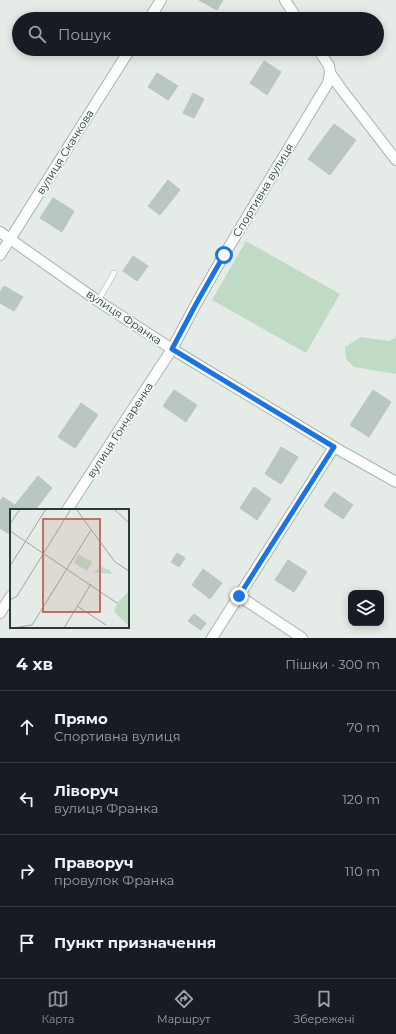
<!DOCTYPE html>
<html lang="uk">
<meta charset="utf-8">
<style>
:root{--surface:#171b24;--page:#242831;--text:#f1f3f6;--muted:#9ea1a6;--line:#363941;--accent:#8c9099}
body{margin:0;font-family:Montserrat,sans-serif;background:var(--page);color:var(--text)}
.controls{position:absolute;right:12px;bottom:12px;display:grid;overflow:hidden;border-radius:8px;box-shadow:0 2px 10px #0003}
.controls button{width:36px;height:36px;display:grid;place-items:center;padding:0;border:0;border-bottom:1px solid var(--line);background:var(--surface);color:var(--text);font:20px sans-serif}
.stop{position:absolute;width:12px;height:12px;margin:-9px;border:3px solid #1a73e8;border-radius:50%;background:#fff}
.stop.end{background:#1a73e8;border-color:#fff;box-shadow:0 1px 4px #0008}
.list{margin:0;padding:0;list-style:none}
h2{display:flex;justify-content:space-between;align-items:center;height:52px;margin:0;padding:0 16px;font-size:17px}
h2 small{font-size:13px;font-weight:400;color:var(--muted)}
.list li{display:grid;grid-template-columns:26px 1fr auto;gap:12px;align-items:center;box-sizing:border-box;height:72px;padding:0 16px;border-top:1px solid var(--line)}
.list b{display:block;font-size:15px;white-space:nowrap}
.list p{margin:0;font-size:13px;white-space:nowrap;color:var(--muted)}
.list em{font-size:13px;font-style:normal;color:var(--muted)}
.icon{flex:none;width:22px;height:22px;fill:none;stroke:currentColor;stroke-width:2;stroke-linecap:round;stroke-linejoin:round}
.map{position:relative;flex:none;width:396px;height:638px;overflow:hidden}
.search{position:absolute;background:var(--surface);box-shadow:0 2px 10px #0003;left:12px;right:12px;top:12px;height:44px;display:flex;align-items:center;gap:10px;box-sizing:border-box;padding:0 14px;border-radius:22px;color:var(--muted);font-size:15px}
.sheet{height:340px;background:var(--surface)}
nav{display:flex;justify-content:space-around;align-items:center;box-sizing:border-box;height:56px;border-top:1px solid var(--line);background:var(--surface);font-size:11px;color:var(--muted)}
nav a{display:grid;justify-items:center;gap:2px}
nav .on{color:var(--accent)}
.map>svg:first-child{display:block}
.green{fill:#c0dbc5}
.building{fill:#bac7c1;stroke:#b8c5be}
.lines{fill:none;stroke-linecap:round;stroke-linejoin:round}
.service-casing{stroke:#a8b4ae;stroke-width:6}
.minor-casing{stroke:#a8b4ae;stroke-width:12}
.service{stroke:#fff;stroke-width:5}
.minor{stroke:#fff;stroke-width:10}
.route{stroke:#1a73e8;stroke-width:5}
.labels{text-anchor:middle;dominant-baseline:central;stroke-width:3.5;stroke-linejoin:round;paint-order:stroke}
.street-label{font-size:11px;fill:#263c34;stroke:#f5f9f7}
.inset-road{fill:none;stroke:#99a6a0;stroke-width:1}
.view{fill:#bc7162;fill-opacity:0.15;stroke:#bc7162;stroke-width:2}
.inset-edge{fill:none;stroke:#263c34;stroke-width:2}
</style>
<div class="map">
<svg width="396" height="638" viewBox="0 0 396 638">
<rect width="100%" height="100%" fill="#e5ece8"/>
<g class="green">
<path d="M 246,241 L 340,294 L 306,353 L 212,300 Z"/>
<path d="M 361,337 L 389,341 L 396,337 L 396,374 L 354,367 L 346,359 L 345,347 Z"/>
</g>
<g class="building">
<path d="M 199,0 L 223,0 L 217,10 Z"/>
<path d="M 264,61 L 281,72 L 267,95 L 250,83 Z"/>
<path d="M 157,73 L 178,86 L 168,100 L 148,87 Z"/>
<path d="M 193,93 L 204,99 L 194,118 L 183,113 Z"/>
<path d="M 334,124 L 356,140 L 330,175 L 308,159 Z"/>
<path d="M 168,180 L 180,190 L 160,215 L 148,206 Z"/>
<path d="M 53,198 L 74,211 L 62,232 L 40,218 Z"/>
<path d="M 133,256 L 148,266 L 137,281 L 123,271 Z"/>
<path d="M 4,286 L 23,297 L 14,311 L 0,303 L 0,292 Z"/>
<path d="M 174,390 L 197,405 L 186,422 L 163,406 Z"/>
<path d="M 373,390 L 391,402 L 369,437 L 350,425 Z"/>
<path d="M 81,403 L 98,415 L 75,448 L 58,437 Z"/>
<path d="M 281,447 L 298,457 L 281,484 L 265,474 Z"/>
<path d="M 38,476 L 52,488 L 35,510 L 11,510 L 11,535 L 0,528 L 0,501 L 3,497 L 15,505 Z"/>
<path d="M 254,487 L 271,499 L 257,520 L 240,508 Z"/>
<path d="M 334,492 L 353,505 L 343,519 L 324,506 Z"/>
<path d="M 177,553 L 185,558 L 179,567 L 171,562 Z"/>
<path d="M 288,560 L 307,572 L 294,592 L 275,580 Z"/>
<path d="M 203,569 L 222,583 L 210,599 L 192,585 Z"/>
<path d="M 194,614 L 206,623 L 201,630 L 188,621 Z"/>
</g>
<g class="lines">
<defs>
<path id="service" d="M 98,301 L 114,273"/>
<g id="minor">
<path d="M 285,0 L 297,19"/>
<path d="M 149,19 L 161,0"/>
<path d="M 318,49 L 329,66 L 330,73 L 342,90 L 396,160"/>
<path d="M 0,232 L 98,301 L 172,349 L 334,447 L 396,482"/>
<path d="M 0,255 L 130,49"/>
<path d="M 67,510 L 172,349 L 196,304 L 224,255 L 328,83 L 330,73"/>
<path d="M 239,596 L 302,638"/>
<path d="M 0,613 L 11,596"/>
<path d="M 212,638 L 334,447"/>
</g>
</defs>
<use href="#service" class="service-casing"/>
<use href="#minor" class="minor-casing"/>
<use href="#service" class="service"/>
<use href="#minor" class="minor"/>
</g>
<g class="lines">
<path class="route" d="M 224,255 L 196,304 L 172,349 L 334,447 L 239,596"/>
</g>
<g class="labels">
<g class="street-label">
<text transform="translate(65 152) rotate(-58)">вулиця Скачкова</text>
<text transform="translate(263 190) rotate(-59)">Спортивна вулиця</text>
<text transform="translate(124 317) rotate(34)">вулиця Франка</text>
<text transform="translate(120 430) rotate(-57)">вулиця Гончаренка</text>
</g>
</g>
<g transform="translate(10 509)">
<rect width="119" height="119" fill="#e5ece8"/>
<path d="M 68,45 L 82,53 L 77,62 L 64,54 ZM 92,58 L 100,61 L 102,65 L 83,63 ZM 119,82 L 119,117 L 104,103 L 107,94 Z" fill="#c0dbc5"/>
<path class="inset-road" d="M 66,0 L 105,53 L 119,62M 104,0 L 119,14M 0,15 L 10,0M 0,22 L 107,94M 0,57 L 36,0M 0,91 L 7,87 L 61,0M 67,97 L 96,116M 3,119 L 22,116 L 81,21M 54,119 L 81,75"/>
<path class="view" d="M 33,10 L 90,10 L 90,103 L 33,103 Z"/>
<rect width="119" height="119" class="inset-edge"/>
</g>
</svg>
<div class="controls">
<button><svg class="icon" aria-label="layers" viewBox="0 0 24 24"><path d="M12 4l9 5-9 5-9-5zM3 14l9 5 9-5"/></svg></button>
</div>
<div class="stop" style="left:224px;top:255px"></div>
<div class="stop end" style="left:239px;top:596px"></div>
<div class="search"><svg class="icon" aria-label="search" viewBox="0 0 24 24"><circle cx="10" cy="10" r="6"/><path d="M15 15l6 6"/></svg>Пошук</div>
</div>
<section class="sheet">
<h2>4 хв<small>Пішки · 300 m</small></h2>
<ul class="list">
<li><svg class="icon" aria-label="ahead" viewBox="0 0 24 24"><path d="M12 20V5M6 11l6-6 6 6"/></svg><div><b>Прямо</b><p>Спортивна вулиця</p></div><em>70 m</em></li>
<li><svg class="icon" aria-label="left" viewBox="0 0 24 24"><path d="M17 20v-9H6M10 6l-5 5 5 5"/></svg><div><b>Ліворуч</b><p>вулиця Франка</p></div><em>120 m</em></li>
<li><svg class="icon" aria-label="right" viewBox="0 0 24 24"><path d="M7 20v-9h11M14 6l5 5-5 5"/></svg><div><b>Праворуч</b><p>провулок Франка</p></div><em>110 m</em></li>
<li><svg class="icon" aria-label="arrive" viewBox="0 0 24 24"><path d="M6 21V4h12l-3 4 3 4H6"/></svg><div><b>Пункт призначення</b></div></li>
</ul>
</section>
<nav>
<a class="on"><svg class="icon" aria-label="map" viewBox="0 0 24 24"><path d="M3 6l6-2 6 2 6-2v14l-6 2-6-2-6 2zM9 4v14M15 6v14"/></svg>Карта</a>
<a><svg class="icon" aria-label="directions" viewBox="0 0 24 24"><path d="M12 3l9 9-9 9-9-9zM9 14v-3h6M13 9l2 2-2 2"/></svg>Маршрут</a>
<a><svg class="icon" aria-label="saved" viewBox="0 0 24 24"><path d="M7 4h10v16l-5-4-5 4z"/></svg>Збережені</a>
</nav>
